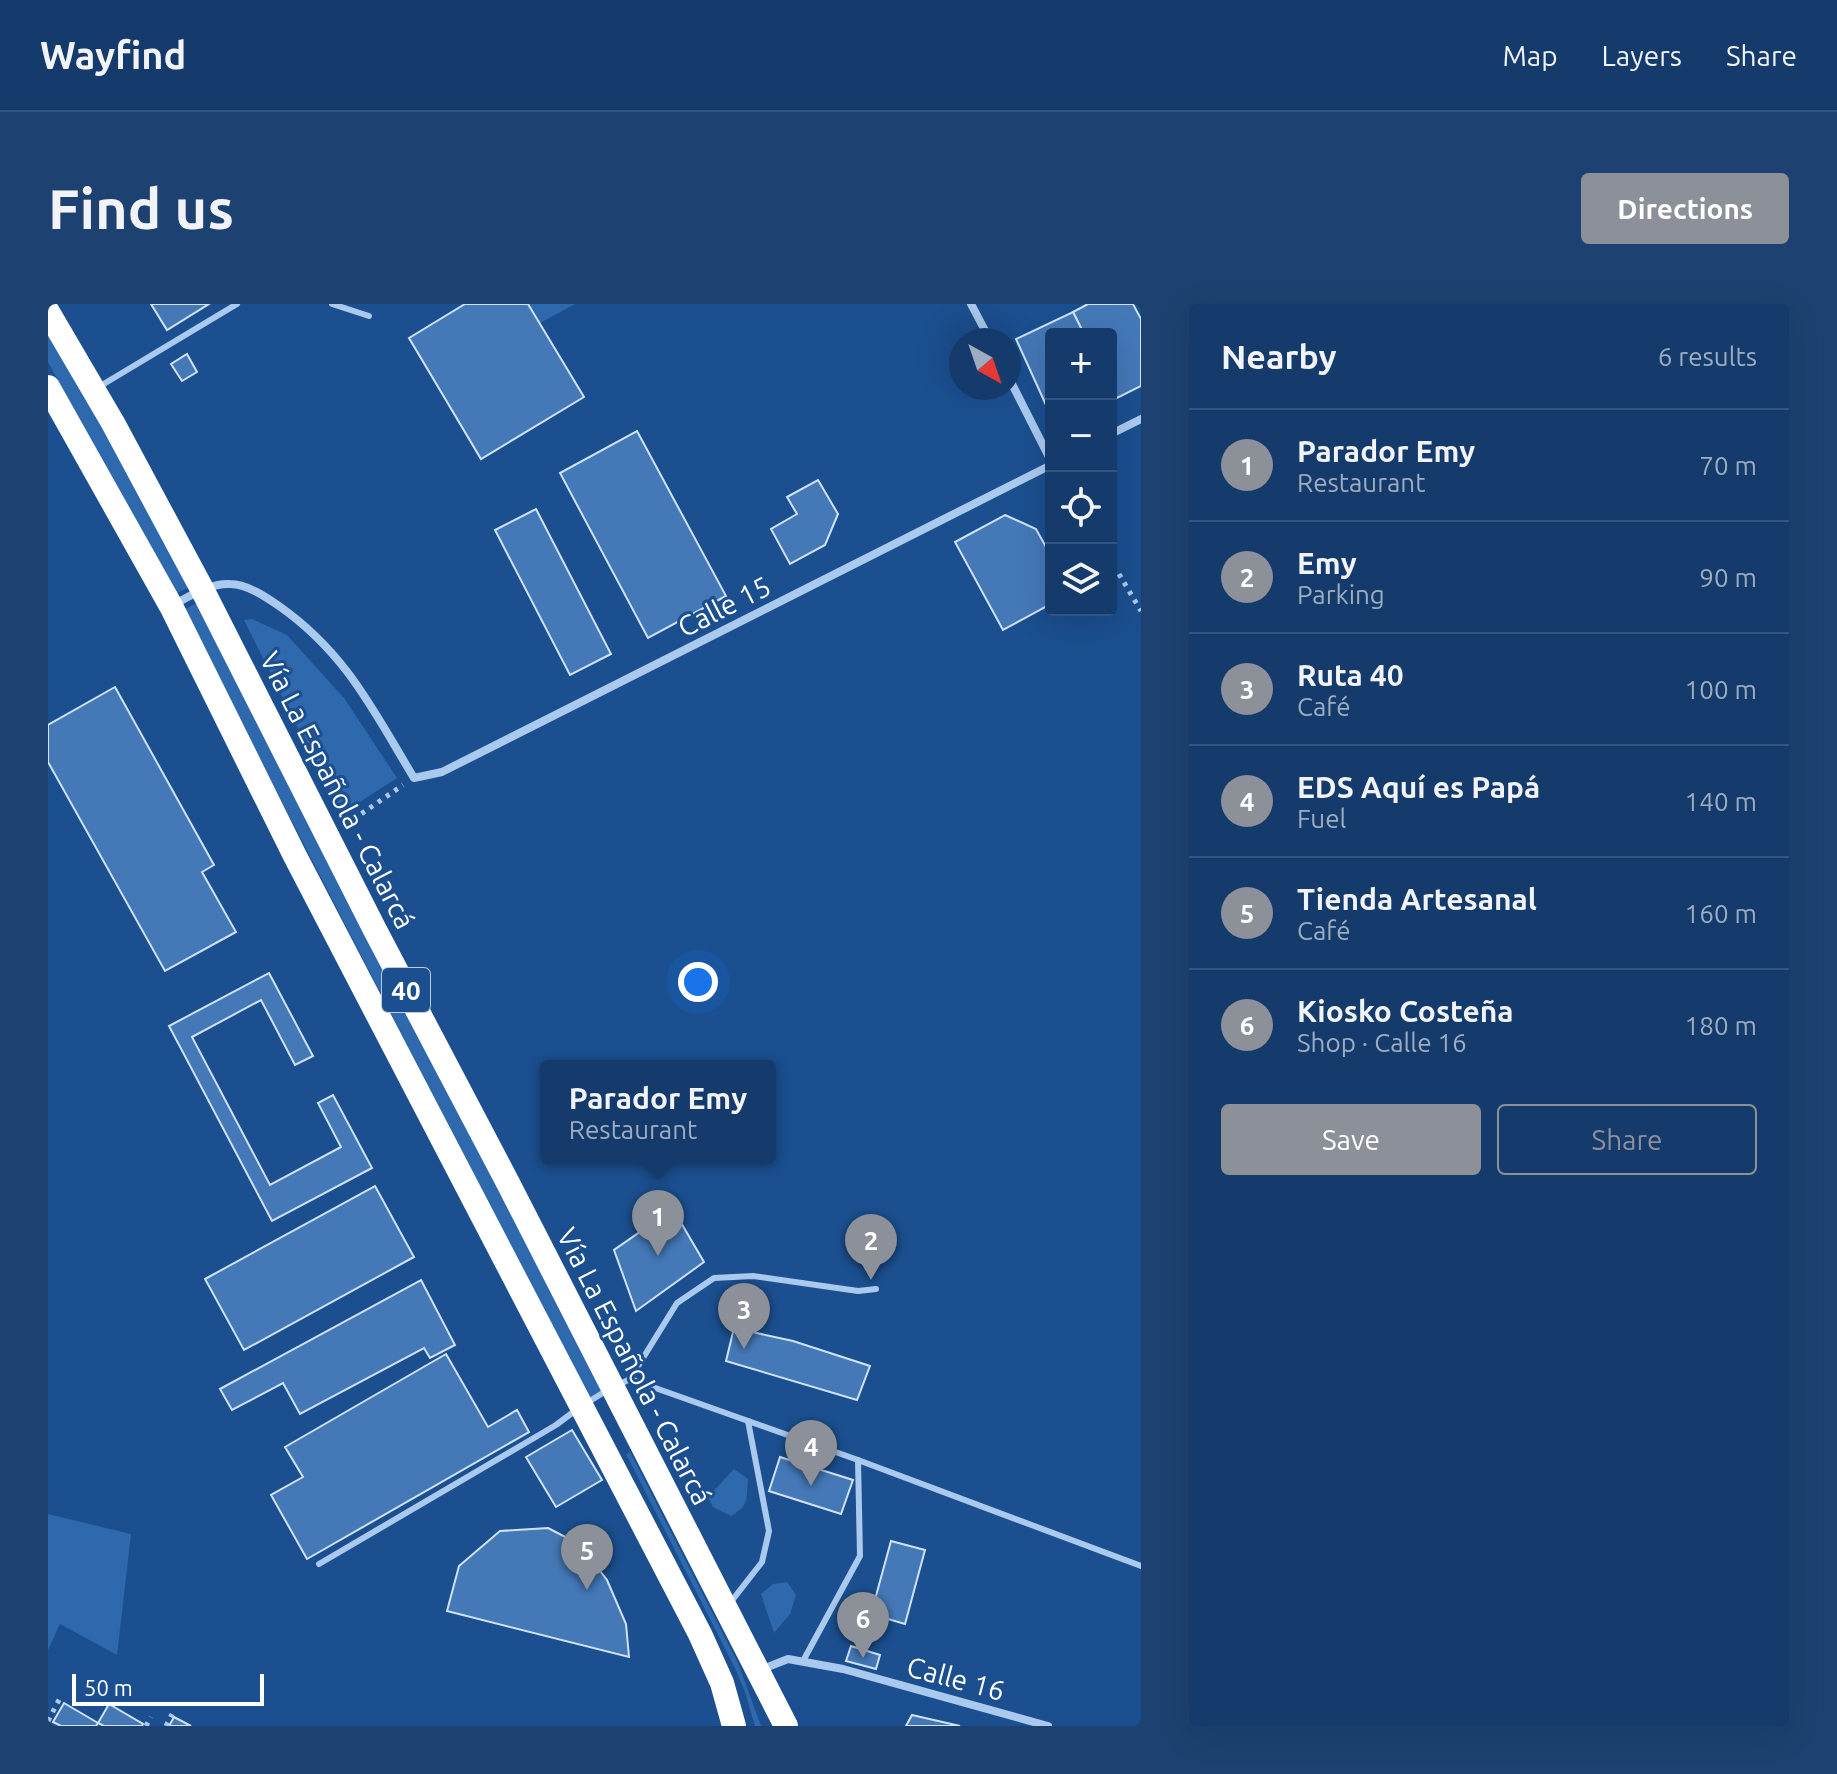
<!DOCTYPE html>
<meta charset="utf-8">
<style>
:root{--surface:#143b6b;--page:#1d4271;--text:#f1f3f6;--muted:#9dadc1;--line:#33557e;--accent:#8c9099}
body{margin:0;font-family:Ubuntu,sans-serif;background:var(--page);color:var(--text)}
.controls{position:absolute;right:24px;top:24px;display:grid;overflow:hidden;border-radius:8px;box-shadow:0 8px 32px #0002}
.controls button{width:72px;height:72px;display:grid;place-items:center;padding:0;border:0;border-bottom:2px solid var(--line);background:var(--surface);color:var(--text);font:40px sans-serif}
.compass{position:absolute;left:901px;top:24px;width:72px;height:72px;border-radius:50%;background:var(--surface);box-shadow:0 8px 32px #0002;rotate:140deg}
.scale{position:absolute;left:24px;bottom:20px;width:192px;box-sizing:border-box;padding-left:8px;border:4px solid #fff;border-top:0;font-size:22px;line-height:28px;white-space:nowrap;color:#fff;-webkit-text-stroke:6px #1b4f8f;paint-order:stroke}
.you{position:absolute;left:650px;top:678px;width:28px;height:28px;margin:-20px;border:6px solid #fff;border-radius:50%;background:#1a73e8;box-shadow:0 0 0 12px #1a73e833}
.badge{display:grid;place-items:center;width:52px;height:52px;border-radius:50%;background:var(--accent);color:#fff;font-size:26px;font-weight:700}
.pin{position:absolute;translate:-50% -66px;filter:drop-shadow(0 2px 4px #0008)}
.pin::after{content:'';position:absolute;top:42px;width:28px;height:24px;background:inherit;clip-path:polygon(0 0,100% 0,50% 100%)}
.popup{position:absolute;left:492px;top:756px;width:236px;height:104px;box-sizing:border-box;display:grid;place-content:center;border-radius:8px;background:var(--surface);filter:drop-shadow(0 2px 6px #0005);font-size:26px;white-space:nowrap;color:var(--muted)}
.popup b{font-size:30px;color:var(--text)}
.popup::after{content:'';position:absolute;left:50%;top:100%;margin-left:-16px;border:16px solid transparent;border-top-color:var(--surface)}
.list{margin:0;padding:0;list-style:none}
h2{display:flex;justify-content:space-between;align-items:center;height:104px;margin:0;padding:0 32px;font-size:34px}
h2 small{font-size:26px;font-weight:400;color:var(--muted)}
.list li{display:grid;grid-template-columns:52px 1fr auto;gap:24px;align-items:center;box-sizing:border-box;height:112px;padding:0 32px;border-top:2px solid var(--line)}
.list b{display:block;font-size:30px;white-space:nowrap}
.list p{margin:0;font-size:26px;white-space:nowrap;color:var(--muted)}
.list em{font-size:26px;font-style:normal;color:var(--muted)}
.actions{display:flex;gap:16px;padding:24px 32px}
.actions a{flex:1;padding:18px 0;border:2px solid var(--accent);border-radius:8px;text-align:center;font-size:28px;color:var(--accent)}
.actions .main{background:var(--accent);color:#fff}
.icon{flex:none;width:44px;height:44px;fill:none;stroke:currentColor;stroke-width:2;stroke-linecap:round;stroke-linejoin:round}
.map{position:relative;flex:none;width:1093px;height:1422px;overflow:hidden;border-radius:8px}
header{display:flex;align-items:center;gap:48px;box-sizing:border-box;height:112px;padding:0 40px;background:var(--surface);border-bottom:2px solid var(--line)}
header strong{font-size:38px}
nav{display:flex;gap:44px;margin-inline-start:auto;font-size:28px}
.intro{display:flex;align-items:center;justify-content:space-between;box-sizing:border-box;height:192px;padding:0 48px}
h1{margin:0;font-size:56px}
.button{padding:20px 36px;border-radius:8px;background:var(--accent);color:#fff;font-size:28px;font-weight:700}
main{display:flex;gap:48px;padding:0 48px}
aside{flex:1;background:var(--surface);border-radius:8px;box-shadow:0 8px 32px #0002}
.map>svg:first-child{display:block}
.green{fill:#2e69ad}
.building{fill:#4478b7;stroke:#cfe3fa;stroke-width:2}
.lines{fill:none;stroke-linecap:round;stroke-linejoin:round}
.path{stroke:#a9c9ee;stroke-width:5;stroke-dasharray:4 6;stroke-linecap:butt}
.lane{stroke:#a9c9ee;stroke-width:6}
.street{stroke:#a9c9ee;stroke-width:8}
.highway{stroke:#fff;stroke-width:24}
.labels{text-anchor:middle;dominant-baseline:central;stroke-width:6;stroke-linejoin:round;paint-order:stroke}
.shield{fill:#1b4f8f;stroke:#bbcadd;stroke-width:2}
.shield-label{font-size:26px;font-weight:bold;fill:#fff}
.street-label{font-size:28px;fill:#fff;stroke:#1b4f8f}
</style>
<header>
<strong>Wayfind</strong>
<nav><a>Map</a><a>Layers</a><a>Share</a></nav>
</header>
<div class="intro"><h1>Find us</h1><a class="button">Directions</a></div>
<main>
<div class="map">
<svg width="1093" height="1422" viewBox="0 0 1093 1422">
<rect width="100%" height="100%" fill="#1b4f8f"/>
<g class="green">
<path d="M 480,0 L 527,0 L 492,19 Z"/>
<path d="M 0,24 L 144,282 L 127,290 L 0,58 Z"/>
<path d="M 151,298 L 556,1086 L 542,1095 L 135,306 Z"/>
<path d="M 204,315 L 239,331 L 296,394 L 349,474 L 293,510 L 196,316 Z"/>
<path d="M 582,1148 L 690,1359 L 713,1422 L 707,1422 L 697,1388 L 687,1364 L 578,1150 Z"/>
<path d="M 686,1165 L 700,1175 C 698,1195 702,1201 683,1212 L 665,1203 L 660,1193 Z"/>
<path d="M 0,1210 L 83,1230 L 69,1351 L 12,1320 L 0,1346 Z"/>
<path d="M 739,1278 L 748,1291 L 742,1310 L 726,1329 L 713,1290 L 725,1280 Z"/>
</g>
<g class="building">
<path d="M 103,0 L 161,0 L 119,26 Z"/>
<path d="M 417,0 L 480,0 L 536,93 L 433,155 L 361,34 Z"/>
<path d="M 1040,0 L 1085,0 L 1093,15 L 1093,82 L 1069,94 L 1063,83 L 1063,30 L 1036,30 L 1025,8 Z"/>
<path d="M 1025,8 L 1036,30 L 1003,30 L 1003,112 L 968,35 Z"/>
<path d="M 139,50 L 149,68 L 134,77 L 123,60 Z"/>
<path d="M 589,127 L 678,292 L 600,334 L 512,169 Z"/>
<path d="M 770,176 L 790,210 L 777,241 L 742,260 L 723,225 L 749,210 L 739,193 Z"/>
<path d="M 488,205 L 563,350 L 522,371 L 447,226 Z"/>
<path d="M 957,211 L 988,225 L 1003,252 L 1003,300 L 955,326 L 907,238 Z"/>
<path d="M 67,383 L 166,561 L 154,568 L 188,628 L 117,667 L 0,458 L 0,421 Z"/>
<path d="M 221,669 L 265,752 L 247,761 L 213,696 L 144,733 L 222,881 L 293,843 L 270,799 L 285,791 L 324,864 L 224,917 L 121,722 Z"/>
<path d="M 327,882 L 366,953 L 196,1046 L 157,975 Z"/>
<path d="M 625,905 L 656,958 L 588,1007 L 566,946 Z"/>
<path d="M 373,976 L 407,1041 L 382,1054 L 376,1044 L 252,1110 L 235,1079 L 184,1106 L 172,1085 Z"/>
<path d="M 686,1024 L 745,1037 L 822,1062 L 809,1096 L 678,1057 Z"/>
<path d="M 398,1050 L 440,1123 L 469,1106 L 481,1128 L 259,1255 L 223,1191 L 255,1173 L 237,1143 Z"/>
<path d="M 524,1126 L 554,1176 L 508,1203 L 478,1153 Z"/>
<path d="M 732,1153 L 805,1176 L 793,1210 L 721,1187 Z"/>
<path d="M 500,1224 L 531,1240 L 559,1276 L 578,1320 L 581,1353 L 399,1307 L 411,1262 L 452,1227 Z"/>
<path d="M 843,1237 L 877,1246 L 857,1320 L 823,1310 Z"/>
<path d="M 803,1342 L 832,1351 L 828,1365 L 798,1357 Z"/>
<path d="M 16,1399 L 50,1419 L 48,1422 L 13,1422 L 5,1418 Z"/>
<path d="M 61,1400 L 95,1420 L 94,1422 L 56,1422 L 50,1419 Z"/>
<path d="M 864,1411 L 912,1422 L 858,1422 Z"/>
<path d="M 126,1413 L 143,1422 L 121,1422 Z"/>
</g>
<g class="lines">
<g class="path">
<path d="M 1071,270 L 1093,307"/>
<path d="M 297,521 L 355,481"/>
<path d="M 0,1417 L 12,1394"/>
<path d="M 98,1422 L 103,1413"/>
<path d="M 118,1422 L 124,1410"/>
</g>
<g class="lane">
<path d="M 284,0 L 321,12"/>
<path d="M 49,84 L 189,0"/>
<path d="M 1063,257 L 1064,259"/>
<path d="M 582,1075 L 810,1156 L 812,1252 L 755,1357"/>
<path d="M 568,1082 L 582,1075 L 629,999 L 666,974 L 705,972 L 810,987 L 828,985"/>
<path d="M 537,1100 L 558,1087"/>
<path d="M 810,1156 L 1093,1262"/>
<path d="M 271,1260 L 508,1121 L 528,1106"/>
<path d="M 682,1299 L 714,1258 L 721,1227 L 700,1117"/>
</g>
<g class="street">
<path d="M 923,0 L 942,36"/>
<path d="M 961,74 L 1003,157"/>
<path d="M 1063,130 L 1093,115"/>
<path d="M 125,301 C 142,292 162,279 182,280 C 199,280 218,293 231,302 C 298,349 325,406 366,474 L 394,468 L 1003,161"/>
<path d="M 712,1366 L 740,1355 L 795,1365 L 1000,1422"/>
</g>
<g class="highway">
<path d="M 0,8 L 65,119 L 154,285 L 327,626 L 460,879 L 738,1422"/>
<path d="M 0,83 L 123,302 L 247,552 L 652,1330 L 674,1379 L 686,1422"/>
</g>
</g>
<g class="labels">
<rect class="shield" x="334" y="664" width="48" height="44" rx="6"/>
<g class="shield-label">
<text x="358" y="686">40</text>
</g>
<g class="street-label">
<text transform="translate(676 302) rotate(-27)">Calle 15</text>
<text transform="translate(290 486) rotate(63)">Vía La Española - Calarcá</text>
<text transform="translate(587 1062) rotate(63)">Vía La Española - Calarcá</text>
<text transform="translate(908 1374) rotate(15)">Calle 16</text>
</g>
</g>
</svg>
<div class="controls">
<button>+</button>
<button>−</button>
<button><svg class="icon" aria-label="locate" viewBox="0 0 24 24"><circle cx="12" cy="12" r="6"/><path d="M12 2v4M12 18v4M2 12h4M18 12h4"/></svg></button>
<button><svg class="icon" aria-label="layers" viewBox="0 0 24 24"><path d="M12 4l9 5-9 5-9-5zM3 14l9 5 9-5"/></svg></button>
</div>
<svg class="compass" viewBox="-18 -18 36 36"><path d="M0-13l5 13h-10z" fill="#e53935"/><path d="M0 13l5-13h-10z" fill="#9dadc1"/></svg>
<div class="scale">50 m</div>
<div class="you"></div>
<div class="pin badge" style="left:610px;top:952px">1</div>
<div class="popup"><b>Parador Emy</b>Restaurant</div>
<div class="pin badge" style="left:823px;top:976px">2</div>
<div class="pin badge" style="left:696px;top:1045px">3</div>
<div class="pin badge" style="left:763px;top:1182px">4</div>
<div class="pin badge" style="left:539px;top:1286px">5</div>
<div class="pin badge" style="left:815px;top:1354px">6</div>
</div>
<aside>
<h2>Nearby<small>6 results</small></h2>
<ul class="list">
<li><span class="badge">1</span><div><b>Parador Emy</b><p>Restaurant</p></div><em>70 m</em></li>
<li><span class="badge">2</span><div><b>Emy</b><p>Parking</p></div><em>90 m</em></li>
<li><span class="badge">3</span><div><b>Ruta 40</b><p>Café</p></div><em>100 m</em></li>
<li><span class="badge">4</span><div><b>EDS Aquí es Papá</b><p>Fuel</p></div><em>140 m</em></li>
<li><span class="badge">5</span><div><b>Tienda Artesanal</b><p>Café</p></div><em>160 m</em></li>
<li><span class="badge">6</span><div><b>Kiosko Costeña</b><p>Shop · Calle 16</p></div><em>180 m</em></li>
</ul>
<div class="actions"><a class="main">Save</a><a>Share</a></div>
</aside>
</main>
